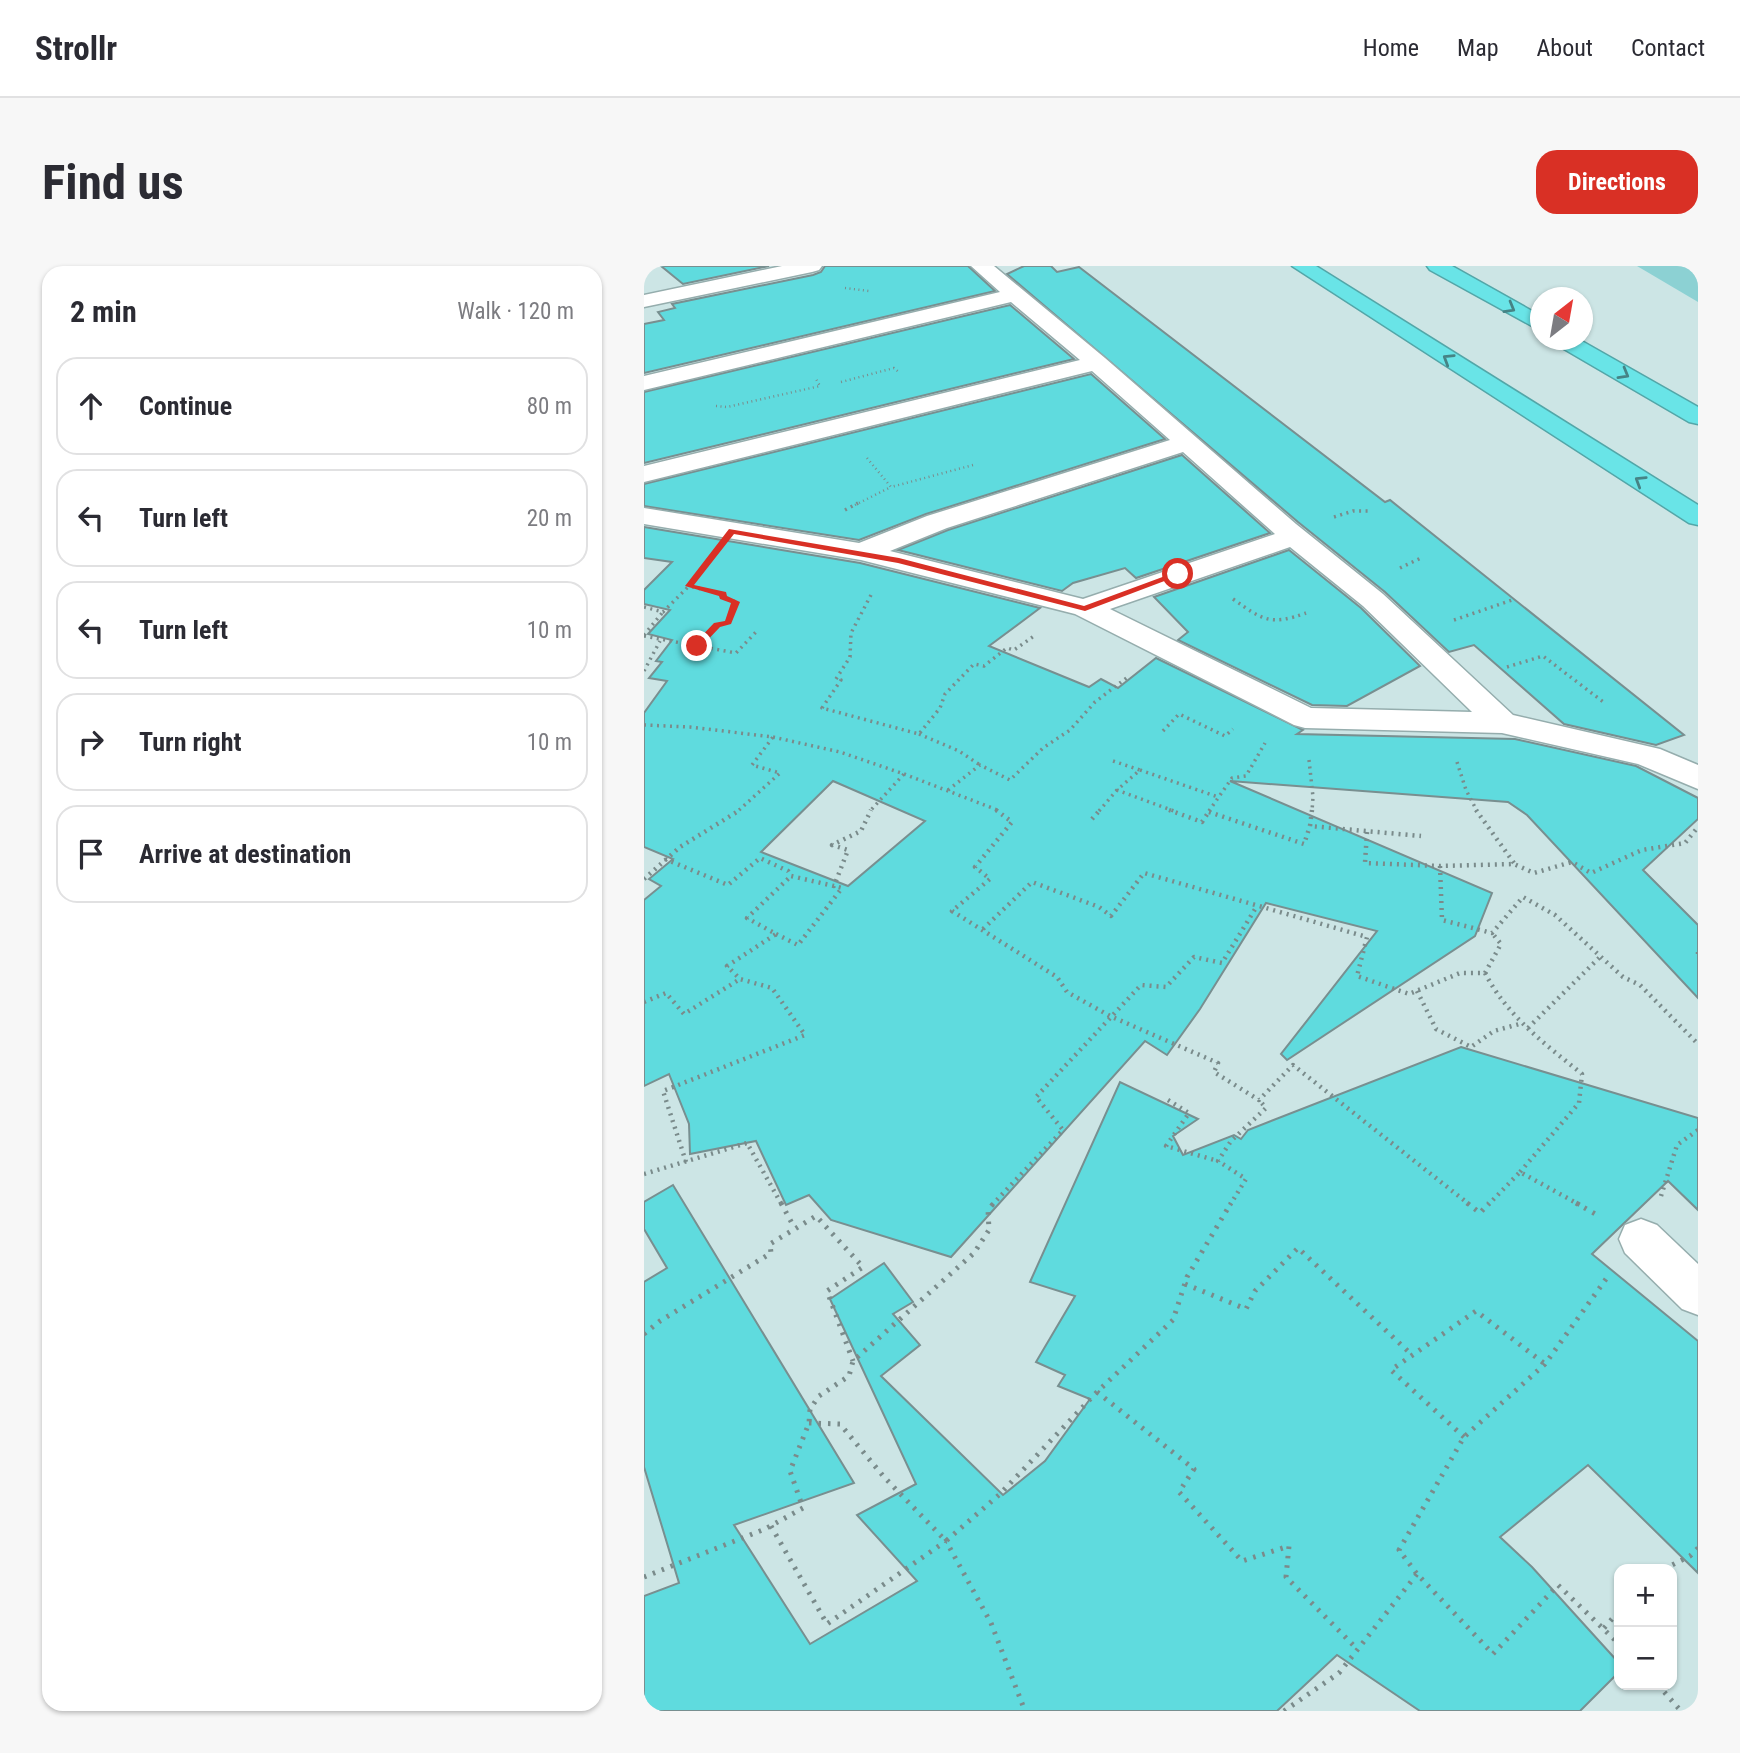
<!DOCTYPE html>
<meta charset="utf-8">
<style>
:root{--surface:#fff;--page:#f7f7f7;--text:#2b2b33;--muted:#7c7c81;--line:#e1e1e2;--accent:#d93025}
body{margin:0;font-family:"Roboto Condensed",sans-serif;background:var(--page);color:var(--text)}
.controls{position:absolute;right:21px;bottom:21px;display:grid;overflow:hidden;border-radius:14px;box-shadow:0 2px 5px #0004}
.controls button{width:63px;height:63px;display:grid;place-items:center;padding:0;border:0;border-bottom:2px solid var(--line);background:var(--surface);color:var(--text);font:35px sans-serif}
.compass{position:absolute;left:886px;top:21px;width:63px;height:63px;border-radius:50%;background:var(--surface);box-shadow:0 2px 5px #0004;rotate:31deg}
.stop{position:absolute;width:21px;height:21px;margin:-16px;border:5px solid #d93025;border-radius:50%;background:#fff}
.stop.end{background:#d93025;border-color:#fff;box-shadow:0 2px 7px #0008}
.list{margin:0;padding:0;list-style:none}
h2{display:flex;justify-content:space-between;align-items:center;height:91px;margin:0;padding:0 28px;font-size:30px}
h2 small{font-size:23px;font-weight:400;color:var(--muted)}
.list li{display:grid;grid-template-columns:46px 1fr auto;gap:21px;align-items:center;box-sizing:border-box;height:98px;margin:0 14px 14px;padding:0 14px;border:2px solid var(--line);border-radius:21px}
.list b{display:block;font-size:26px;white-space:nowrap}
.list em{font-size:23px;font-style:normal;color:var(--muted)}
.icon{flex:none;width:38px;height:38px;fill:none;stroke:currentColor;stroke-width:2;stroke-linecap:round;stroke-linejoin:round}
.map{position:relative;flex:none;width:1054px;height:1445px;overflow:hidden;border-radius:21px}
header{display:flex;align-items:center;gap:42px;box-sizing:border-box;height:98px;padding:0 35px;background:var(--surface);border-bottom:2px solid var(--line)}
header strong{font-size:33px}
nav{display:flex;gap:38px;margin-inline-start:auto;font-size:24px}
.intro{display:flex;align-items:center;justify-content:space-between;box-sizing:border-box;height:168px;padding:0 42px}
h1{margin:0;font-size:49px}
.button{padding:18px 32px;border-radius:21px;background:var(--accent);color:#fff;font-size:24px;font-weight:700}
main{display:flex;gap:42px;padding:0 42px}
aside{flex:1;background:var(--surface);border-radius:21px;box-shadow:0 2px 5px #0004}
.map>svg:first-child{display:block}
.green{fill:#8cd1d3}
.building{fill:#5fdbde;stroke:#788f90;stroke-width:2;fill-rule:evenodd}
.lines{fill:none;stroke-linecap:round;stroke-linejoin:round}
.minor-casing{stroke:#95adad;stroke-width:3}
.motorway-casing{stroke:#53a6a8;stroke-width:3}
.path-far3{stroke:#7a8b8b;stroke-width:2.5;stroke-dasharray:1 3.5;stroke-linecap:butt}
.path-far2{stroke:#7a8b8b;stroke-width:3.5;stroke-dasharray:2 4.5;stroke-linecap:butt}
.path-far1{stroke:#7a8b8b;stroke-width:4.5;stroke-dasharray:2 5;stroke-linecap:butt}
.path{stroke:#7a8b8b;stroke-width:5;stroke-dasharray:2.5 7;stroke-linecap:butt}
.minor{fill:#fff;fill-rule:evenodd}
.motorway{fill:#69e4e7;fill-rule:evenodd}
.oneway{stroke:#468385}
.route{fill:#d93025}
</style>
<header>
<strong>Strollr</strong>
<nav><a>Home</a><a>Map</a><a>About</a><a>Contact</a></nav>
</header>
<div class="intro"><h1>Find us</h1><a class="button">Directions</a></div>
<main>
<aside>
<h2>2 min<small>Walk · 120 m</small></h2>
<ul class="list">
<li><svg class="icon" aria-label="ahead" viewBox="0 0 24 24"><path d="M12 20V5M6 11l6-6 6 6"/></svg><div><b>Continue</b></div><em>80 m</em></li>
<li><svg class="icon" aria-label="left" viewBox="0 0 24 24"><path d="M17 20v-9H6M10 6l-5 5 5 5"/></svg><div><b>Turn left</b></div><em>20 m</em></li>
<li><svg class="icon" aria-label="left" viewBox="0 0 24 24"><path d="M17 20v-9H6M10 6l-5 5 5 5"/></svg><div><b>Turn left</b></div><em>10 m</em></li>
<li><svg class="icon" aria-label="right" viewBox="0 0 24 24"><path d="M7 20v-9h11M14 6l5 5-5 5"/></svg><div><b>Turn right</b></div><em>10 m</em></li>
<li><svg class="icon" aria-label="arrive" viewBox="0 0 24 24"><path d="M6 21V4h12l-3 4 3 4H6"/></svg><div><b>Arrive at destination</b></div></li>
</ul>
</aside>
<div class="map">
<svg width="1054" height="1445" viewBox="0 0 1054 1445">
<rect width="100%" height="100%" fill="#cce5e5"/>
<path class="green" d="M 993,0 L 1054,0 L 1054,36 Z"/>
<g class="building">
<path d="M 17,0 L 125,0 L 39,18 Z"/>
<path d="M 181,0 L 324,0 L 351,25 L 0,107 L 0,58 L 20,54 L 14,46 L 31,42 L 28,38 L 169,9 L 177,6 Z"/>
<path d="M 380,0 L 407,0 L 413,6 L 435,1 L 741,236 L 746,234 L 1040,469 L 1012,479 L 920,458 L 830,379 L 805,386 L 741,326 L 654,256 L 363,8 Z"/>
<path d="M 366,39 L 430,93 L 0,197 L 0,126 Z"/>
<path d="M 447,108 L 521,173 L 282,248 L 215,274 L 0,240 L 0,218 Z"/>
<path d="M 538,189 L 626,267 L 492,312 L 481,302 L 429,317 L 418,325 L 254,284 L 304,264 Z"/>
<path d="M 0,261 L 216,297 L 396,342 L 345,380 L 445,421 L 457,413 L 474,422 L 512,392 L 659,464 L 653,468 L 871,473 L 992,500 L 1054,532 L 1054,553 L 999,604 L 1054,659 L 1054,732 L 883,549 L 864,536 L 586,515 L 848,627 L 831,670 L 643,794 L 637,788 L 733,665 L 622,637 L 556,743 L 523,789 L 501,775 L 307,991 L 187,954 L 165,929 L 142,939 L 112,875 L 46,888 L 45,858 L 25,808 L 0,820 L 0,634 L 17,620 L 5,613 L 29,593 L 0,581 L 0,447 L 23,415 L 5,412 L 18,396 L 12,395 L 28,374 L 4,368 L 26,344 L 0,338 L 0,324 L 28,296 L 0,292 ZM 189,515 L 281,555 L 204,620 L 117,586 Z"/>
<path d="M 645,284 L 717,342 L 776,400 L 703,440 L 668,439 L 534,374 L 544,366 L 510,331 Z"/>
<path d="M 817,781 L 1054,852 L 1054,944 L 1024,915 L 948,988 L 1054,1075 L 1054,1307 L 944,1199 L 856,1271 L 888,1301 L 975,1397 L 975,1406 L 936,1445 L 776,1445 L 693,1389 L 633,1445 L 0,1445 L 0,1330 L 35,1317 L 0,1201 L 0,1016 L 23,1002 L 0,963 L 0,936 L 29,919 L 210,1217 L 90,1259 L 166,1378 L 273,1315 L 213,1249 L 272,1218 L 186,1033 L 240,997 L 269,1036 L 249,1048 L 276,1079 L 237,1110 L 359,1229 L 401,1195 L 446,1133 L 414,1120 L 421,1109 L 392,1096 L 431,1030 L 386,1016 L 476,816 L 554,853 L 529,870 L 539,889 L 590,869 L 597,873 L 604,864 Z"/>
</g>
<g class="lines">
<defs>
<g id="minor">
<path d="M 138,0 L 178,0 L 175,4 L 168,6 L 0,41 L 0,29 Z"/>
<path d="M 327,0 L 350,0 L 461,92 L 652,258 L 739,328 L 869,449 L 1016,483 L 1054,499 L 1054,523 L 994,498 L 858,467 L 661,462 L 650,459 L 431,348 L 217,294 L 0,258 L 0,242 L 215,277 L 283,250 L 526,174 L 448,105 L 0,216 L 0,200 L 436,94 L 367,36 L 0,124 L 0,110 L 356,26 ZM 539,186 L 631,268 L 439,333 L 246,285 L 303,262 ZM 646,281 L 719,340 L 828,446 L 667,442 L 466,343 Z"/>
<path d="M 997,953 L 1013,959 L 1054,998 L 1054,1049 L 1038,1043 L 981,987 L 975,973 L 981,959 Z"/>
</g>
<g id="motorway">
<path d="M 648,0 L 672,0 L 1054,239 L 1054,259 L 1045,257 Z"/>
<path d="M 783,0 L 808,0 L 897,50 L 897,65 L 786,4 Z"/>
<path d="M 910,74 L 936,74 L 1054,141 L 1054,158 L 1045,156 L 913,79 Z"/>
</g>
</defs>
<use href="#minor" class="minor-casing"/>
<use href="#motorway" class="motorway-casing"/>
<g class="path-far3">
<path d="M 201,22 L 225,25"/>
<path d="M 197,116 L 250,102 L 256,107"/>
<path d="M 72,140 L 83,141 L 176,120 L 172,113"/>
<path d="M 223,192 L 247,221 L 329,199"/>
<path d="M 211,239 L 247,221"/>
</g>
<g class="path-far2">
<path d="M 201,244 L 214,237"/>
<path d="M 690,251 L 709,245 L 726,245"/>
<path d="M 756,302 L 779,291"/>
<path d="M 227,329 L 207,367 L 206,391 L 192,413 L 197,414 L 178,442 L 275,468 L 296,442 L 301,428 L 330,398 L 340,400 L 363,382 L 370,384 L 390,370"/>
<path d="M 589,333 C 619,354 626,360 662,347"/>
<path d="M 0,341 L 19,346 L 45,320 L 61,298"/>
<path d="M 810,354 L 871,333"/>
<path d="M 0,369 L 19,346"/>
<path d="M 0,370 L 53,380 L 73,359 L 84,356 L 92,336 L 79,331 L 79,328 L 45,320"/>
<path d="M 54,380 L 92,387 L 112,366"/>
<path d="M 863,401 L 899,390 L 962,438"/>
<path d="M 0,405 L 16,375"/>
<path d="M 0,459 L 46,461 L 129,471 L 108,499 L 136,507 L 94,545"/>
<path d="M 519,465 L 535,448 L 581,470 L 589,463"/>
<path d="M 275,468 L 315,485 L 336,499"/>
<path d="M 129,471 L 196,486 L 260,508 L 226,545"/>
<path d="M 665,494 L 669,531 L 668,545"/>
<path d="M 469,495 L 496,504 L 473,524 L 530,545"/>
<path d="M 813,496 L 822,524 L 833,545"/>
<path d="M 496,504 L 574,531"/>
<path d="M 260,508 L 356,545"/>
<path d="M 304,524 L 336,499 L 366,514 L 399,482 L 426,464 L 451,436 L 485,410"/>
<path d="M 455,545 L 473,524"/>
<path d="M 565,545 L 588,512 L 602,510 L 621,477"/>
</g>
<g class="path-far1">
<path d="M 352,544 L 368,556 L 331,601 L 346,613 L 308,645 L 413,711 L 423,726 L 466,750 L 574,797 L 570,806 L 615,834 L 649,799 L 826,939"/>
<path d="M 525,544 L 558,556 L 566,544"/>
<path d="M 668,544 L 666,560 L 777,570"/>
<path d="M 832,544 L 870,597"/>
<path d="M 565,546 L 660,578 L 666,560"/>
<path d="M 448,553 L 456,544"/>
<path d="M 723,566 L 721,597 L 796,600 L 870,598 L 890,607 L 928,596 L 947,607 L 998,584 L 1041,577 L 1054,561"/>
<path d="M 21,593 L 84,619 L 116,592 L 144,605 L 147,610 L 190,620 L 204,584 L 188,579 L 217,565 L 227,544"/>
<path d="M 796,600 L 798,654 L 848,667 L 879,631 L 911,649 L 979,711 L 996,719 L 1054,778"/>
<path d="M 0,613 L 36,581 L 96,544"/>
<path d="M 339,663 L 388,616 L 455,641 L 467,650 L 500,607 L 723,671 L 713,710 L 765,728 L 816,707 L 841,707 L 857,678 L 848,667"/>
<path d="M 132,668 L 154,679 L 198,622 L 190,620"/>
<path d="M 1054,686 L 1054,688"/>
<path d="M 841,707 C 863,750 901,778 938,808 L 935,837 L 876,906"/>
<path d="M 773,725 L 792,763 L 827,781 L 850,765 L 879,757"/>
<path d="M 0,736 L 22,727 L 40,748 L 96,713"/>
<path d="M 884,762 L 957,690"/>
<path d="M 524,834 L 545,847 L 522,880 L 574,895"/>
<path d="M 42,896 L 19,825 L 161,769 L 128,722 L 96,713 L 83,700 L 132,668 L 103,652 L 147,610"/>
<path d="M 0,908 L 103,877 L 138,939"/>
<path d="M 1017,930 L 1033,879 L 1054,864"/>
<path d="M 348,939 L 419,864 L 392,831 L 497,719 L 522,721 L 550,691 L 578,697 L 613,640"/>
<path d="M 586,939 L 602,913 L 574,895 L 587,875 L 622,842 L 615,834"/>
<path d="M 844,939 L 876,906 L 936,939"/>
</g>
<g class="path">
<path d="M 137,937 L 150,961"/>
<path d="M 823,937 L 836,947 L 845,937"/>
<path d="M 932,937 L 953,949"/>
<path d="M 962,1013 L 901,1098 L 820,1171 L 755,1284 L 773,1308 L 849,1388 L 914,1319 L 975,1378"/>
<path d="M 541,1018 L 602,1043 L 611,1025 L 654,982 L 768,1089"/>
<path d="M 0,1068 L 16,1055 L 127,987 L 126,978 L 172,950 L 219,1001 L 183,1025 L 209,1095"/>
<path d="M 453,1126 L 550,1203 L 535,1226 L 598,1295 L 645,1280 L 642,1311 L 713,1383"/>
<path d="M 165,1157 L 196,1158 L 240,1211 L 302,1275 L 356,1228 L 453,1126 L 529,1054 L 543,1011 L 587,937"/>
<path d="M 820,1171 L 747,1104 L 832,1045 L 901,1098"/>
<path d="M 127,1260 L 183,1358 L 302,1275 L 347,1357 L 381,1445"/>
<path d="M 1020,1303 L 1046,1290 L 1054,1282"/>
<path d="M 0,1311 L 121,1263 L 159,1242 L 146,1205 L 165,1157 L 166,1143 L 175,1130 L 205,1110 L 209,1095 L 330,987 L 345,964 L 344,944 L 350,937"/>
<path d="M 960,1362 L 975,1345"/>
<path d="M 1014,1419 L 1037,1445"/>
<path d="M 640,1445 L 695,1407 L 773,1308"/>
</g>
<use href="#minor" class="minor"/>
<use href="#motorway" class="motorway"/>
</g>
<defs><path id="oneway-chevron" d="M-2-3.5L2.5 0L-2 3.5" fill="none" stroke-width="1.6" stroke-linecap="round" stroke-linejoin="round" transform="scale(1.75)"/></defs>
<g class="oneway">
<use href="#oneway-chevron" transform="translate(866 42) rotate(30)"/>
<use href="#oneway-chevron" transform="translate(804 93) rotate(-148)"/>
<use href="#oneway-chevron" transform="translate(980 108) rotate(30)"/>
<use href="#oneway-chevron" transform="translate(996 215) rotate(-148)"/>
</g>
<path class="route" d="M 85,263 L 255,292 L 440,340 L 532,306 L 539,308 L 441,345 L 254,297 L 90,268 L 50,319 L 82,326 L 83,330 L 96,336 L 87,358 L 76,361 L 56,382 L 50,382 L 50,378 L 70,357 L 81,355 L 87,337 L 76,333 L 75,330 L 41,320 Z"/>
</svg>
<div class="controls">
<button>+</button>
<button>−</button>
</div>
<svg class="compass" viewBox="-18 -18 36 36"><path d="M0-13l5 13h-10z" fill="#e53935"/><path d="M0 13l5-13h-10z" fill="#7c7c81"/></svg>
<div class="stop" style="left:534px;top:308px"></div>
<div class="stop end" style="left:53px;top:380px"></div>
</div>
</main>
